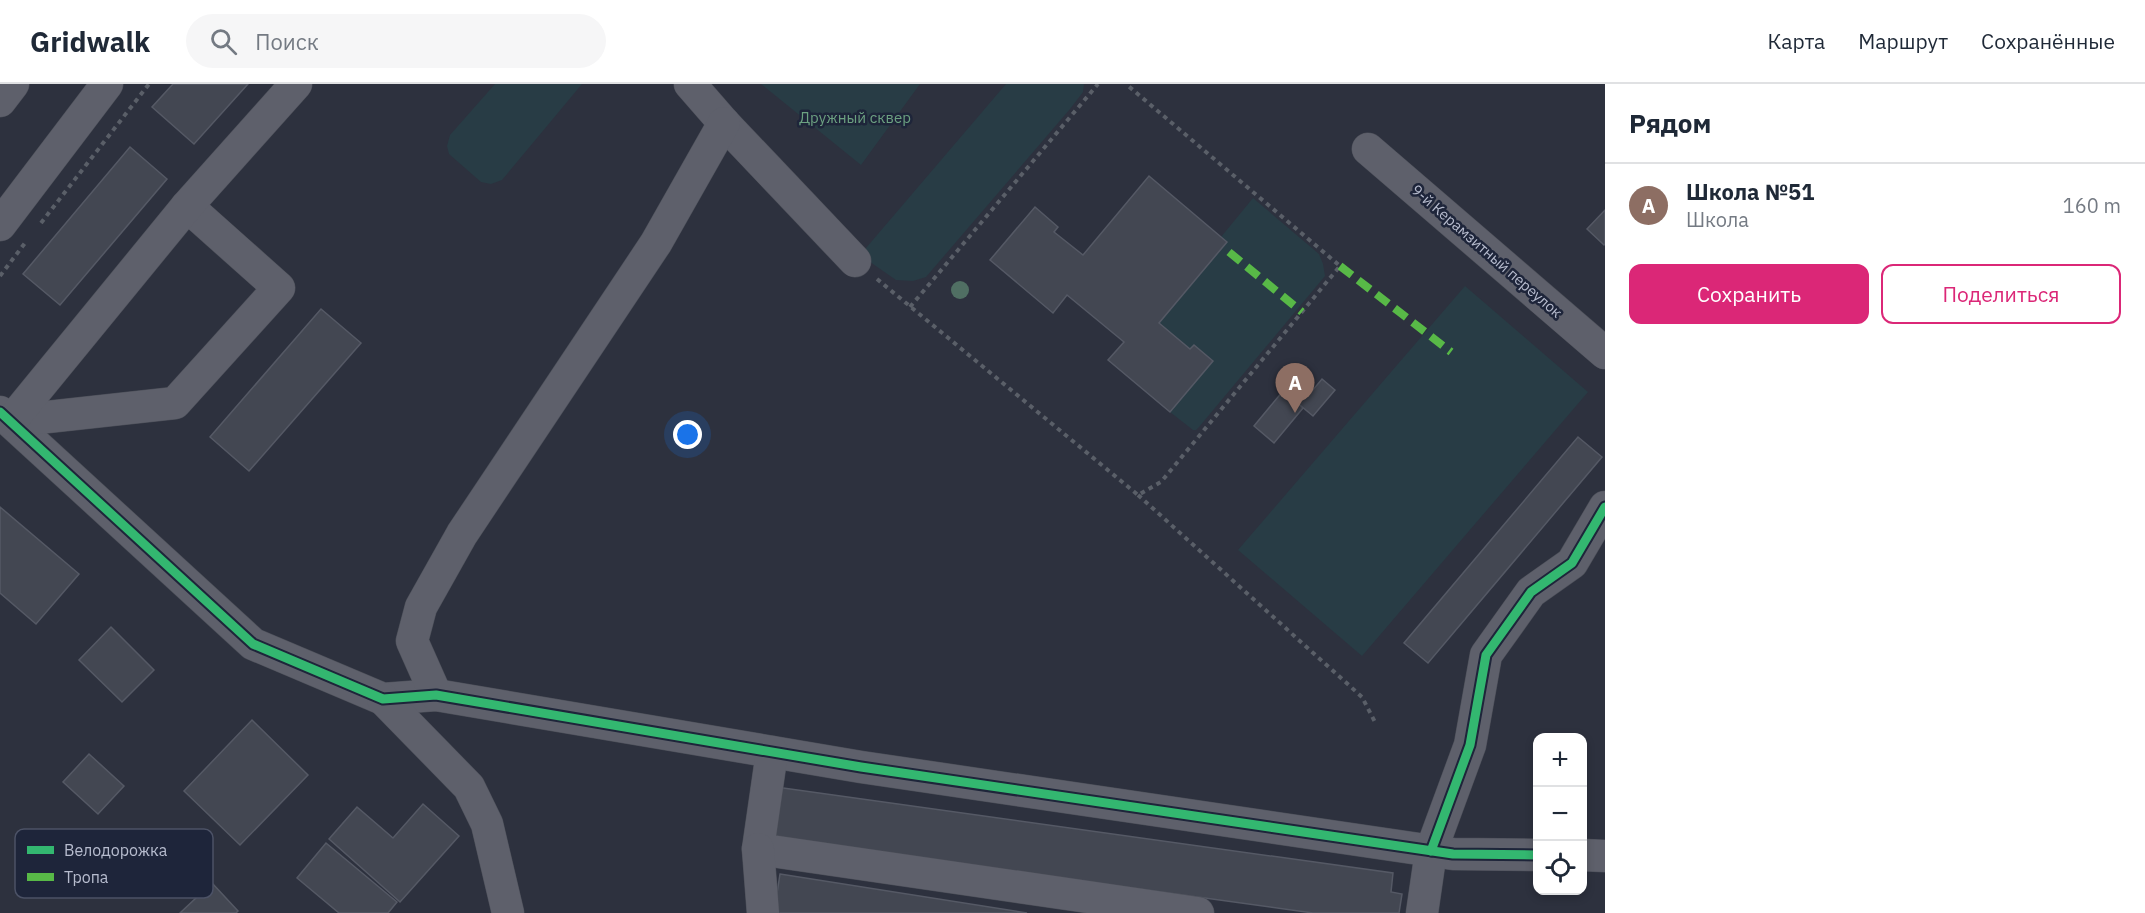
<!DOCTYPE html>
<html lang="ru">
<meta charset="utf-8">
<style>
:root{--surface:#fff;--page:#f6f6f7;--text:#1f2937;--muted:#747a83;--line:#e0e1e3;--accent:#db2777}
body{margin:0;font-family:"IBM Plex Sans",sans-serif;background:var(--page);color:var(--text)}
.controls{position:absolute;right:18px;bottom:18px;display:grid;overflow:hidden;border-radius:12px;box-shadow:0 3px 9px #0003}
.controls button{width:54px;height:54px;display:grid;place-items:center;padding:0;border:0;border-bottom:2px solid var(--line);background:var(--surface);color:var(--text);font:30px sans-serif}
.you{position:absolute;left:688px;top:351px;width:21px;height:21px;margin:-15px;border:4px solid #fff;border-radius:50%;background:#1a73e8;box-shadow:0 0 0 9px #1a73e833}
.badge{display:grid;place-items:center;width:39px;height:39px;border-radius:50%;background:var(--accent);color:#fff;font-size:20px;font-weight:700}
.pin{position:absolute;translate:-50% -50px;filter:drop-shadow(0 2px 3px #0008)}
.pin::after{content:'';position:absolute;top:32px;width:21px;height:18px;background:inherit;clip-path:polygon(0 0,100% 0,50% 100%)}
.list{margin:0;padding:0;list-style:none}
h2{display:flex;justify-content:space-between;align-items:center;height:78px;margin:0;padding:0 24px;font-size:26px}
h2 small{font-size:20px;font-weight:400;color:var(--muted)}
.list li{display:grid;grid-template-columns:39px 1fr auto;gap:18px;align-items:center;box-sizing:border-box;height:84px;padding:0 24px;border-top:2px solid var(--line)}
.list b{display:block;font-size:22px;white-space:nowrap}
.list p{margin:0;font-size:20px;white-space:nowrap;color:var(--muted)}
.list em{font-size:20px;font-style:normal;color:var(--muted)}
.actions{display:flex;gap:12px;padding:18px 24px}
.actions a{flex:1;padding:14px 0;border:2px solid var(--accent);border-radius:12px;text-align:center;font-size:21px;color:var(--accent)}
.actions .main{background:var(--accent);color:#fff}
.icon{flex:none;width:33px;height:33px;fill:none;stroke:currentColor;stroke-width:2;stroke-linecap:round;stroke-linejoin:round}
.map{position:relative;flex:none;width:1605px;height:829px;overflow:hidden}
header{display:flex;align-items:center;gap:36px;box-sizing:border-box;height:84px;padding:0 30px;background:var(--surface);border-bottom:2px solid var(--line)}
header strong{font-size:28px}
nav{display:flex;gap:33px;margin-inline-start:auto;font-size:21px}
.search{width:420px;height:54px;background:var(--page);display:flex;align-items:center;gap:15px;box-sizing:border-box;padding:0 21px;border-radius:33px;color:var(--muted);font-size:22px}
main{display:flex}
aside{flex:1;background:var(--surface)}
.map>svg:first-child{display:block}
.green{fill:#283c45}
.building{fill:#434752;stroke:#555965;stroke-width:1.5}
.lines{fill:none;stroke-linecap:round;stroke-linejoin:round}
.minor-casing{stroke:#4b4e58;stroke-width:33}
.path{stroke:#5a5f68;stroke-width:4;stroke-dasharray:4.5 4.5;stroke-linecap:butt}
.minor{stroke:#5e606b;stroke-width:32}
.quiet{stroke:#58b947;stroke-width:8;stroke-dasharray:15 8;stroke-linecap:butt}
.cycleway-casing{stroke:#1e253a;stroke-width:13}
.cycleway{stroke:#33b770;stroke-width:9}
.tree{fill:#506f63}
.labels{text-anchor:middle;dominant-baseline:central;stroke-width:5;stroke-linejoin:round;paint-order:stroke}
.park-label{font-size:15px;fill:#6ca181;stroke:#1e253a}
.street-label{font-size:15px;fill:#b7bcce;stroke:#1e253a}
.key{fill:#1e253a;stroke:#4c5266;stroke-width:1.5}
.key-label{font-size:16px;fill:#b7bcce}
</style>
<header>
<strong>Gridwalk</strong>
<div class="search"><svg class="icon" aria-label="search" viewBox="0 0 24 24"><circle cx="10" cy="10" r="6"/><path d="M15 15l6 6"/></svg>Поиск</div>
<nav><a>Карта</a><a>Маршрут</a><a>Сохранённые</a></nav>
</header>
<main>
<div class="map">
<svg width="1605" height="829" viewBox="0 0 1605 829">
<rect width="100%" height="100%" fill="#2d313e"/>
<g class="green">
<path d="M 495,0 L 582,0 L 502,96 L 491,100 L 481,98 L 449,70 L 447,62 L 450,51 Z"/>
<path d="M 761,0 L 920,0 L 861,81 Z"/>
<path d="M 1006,0 L 1084,0 L 1083,8 L 1070,25 L 926,193 L 913,197 L 896,196 L 860,171 Z"/>
<path d="M 1253,114 L 1319,170 L 1323,180 L 1325,192 L 1199,343 L 1196,346 L 1193,346 L 1170,328 L 1213,277 L 1194,261 L 1190,265 L 1159,239 L 1227,158 L 1221,153 Z"/>
<path d="M 1465,202 L 1588,308 L 1362,572 L 1238,466 Z"/>
</g>
<g class="building">
<path d="M 173,0 L 248,0 L 194,60 L 152,23 Z"/>
<path d="M 130,63 L 167,95 L 60,221 L 23,190 Z"/>
<path d="M 1149,92 L 1227,158 L 1159,239 L 1190,265 L 1194,261 L 1213,277 L 1170,328 L 1108,276 L 1124,258 L 1067,211 L 1053,229 L 990,176 L 1035,123 L 1058,143 L 1054,148 L 1083,171 Z"/>
<path d="M 1605,126 L 1605,160 L 1604,161 L 1587,145 Z"/>
<path d="M 321,225 L 361,259 L 249,387 L 210,353 Z"/>
<path d="M 1295,292 L 1312,307 L 1322,295 L 1335,306 L 1313,332 L 1283,307 Z"/>
<path d="M 1283,307 L 1303,324 L 1274,359 L 1254,342 Z"/>
<path d="M 1578,353 L 1602,373 L 1428,579 L 1404,559 Z"/>
<path d="M 0,423 L 79,490 L 36,540 L 0,509 Z"/>
<path d="M 111,543 L 154,586 L 122,618 L 79,576 Z"/>
<path d="M 252,636 L 308,691 L 240,761 L 184,707 Z"/>
<path d="M 89,670 L 124,702 L 98,730 L 63,698 Z"/>
<path d="M 776,703 L 1393,789 L 1391,808 L 1402,810 L 1399,829 L 1313,829 L 769,754 Z"/>
<path d="M 423,720 L 459,752 L 400,818 L 329,755 L 357,723 L 393,754 Z"/>
<path d="M 326,759 L 397,818 L 388,829 L 339,829 L 297,794 Z"/>
<path d="M 780,790 L 1027,829 L 774,829 Z"/>
<path d="M 212,799 L 238,827 L 236,829 L 180,829 Z"/>
</g>
<g class="lines">
<defs>
<g id="minor">
<path d="M 690,0 L 724,39 L 855,177"/>
<path d="M 0,17 L 13,0"/>
<path d="M 1368,65 L 1605,269"/>
<path d="M 0,141 L 107,0"/>
<path d="M 0,328 L 253,560 L 383,615 L 436,611 L 861,683 L 1453,770 L 1538,771"/>
<path d="M 11,337 L 175,319 L 279,204 L 187,122"/>
<path d="M 11,337 L 187,122 L 296,0"/>
<path d="M 436,611 L 412,557 L 421,523 L 462,450 L 656,159 L 724,39"/>
<path d="M 383,615 L 469,703 L 487,740 L 508,829"/>
<path d="M 772,668 L 758,765 L 1198,829"/>
<path d="M 758,765 L 763,829"/>
<path d="M 1582,771 L 1605,772"/>
<path d="M 1422,829 L 1431,767 L 1470,661 L 1486,571 L 1531,508 L 1572,479 L 1605,423"/>
</g>
</defs>
<use href="#minor" class="minor-casing"/>
<g class="path">
<path d="M 41,139 L 149,0"/>
<path d="M 0,192 L 25,159"/>
<path d="M 877,195 L 1138,411 L 1161,398 L 1340,182 L 1126,0"/>
<path d="M 910,223 L 1098,0"/>
<path d="M 1138,411 L 1362,613 L 1376,640"/>
</g>
<use href="#minor" class="minor"/>
<g class="quiet">
<path d="M 1229,168 L 1302,228"/>
<path d="M 1340,182 L 1451,268"/>
</g>
<defs>
<g id="cycleway">
<path d="M 0,328 L 253,560 L 383,615 L 436,611 L 861,683 L 1453,770 L 1538,771"/>
<path d="M 1431,767 L 1470,661 L 1486,571 L 1531,508 L 1572,479 L 1605,423"/>
</g>
</defs>
<use href="#cycleway" class="cycleway-casing"/>
<use href="#cycleway" class="cycleway"/>
</g>
<circle class="tree" cx="960" cy="206" r="9"/>
<g class="labels">
<g class="park-label">
<text x="855" y="33">Дружный сквер</text>
</g>
<g class="street-label">
<text transform="translate(1487 167) rotate(41)">9-й Керамзитный переулок</text>
</g>
</g>
<rect x="15" y="745" width="198" height="69" rx="9" class="key"/>
<rect x="27" y="762" width="27" height="8" fill="#33b770"/>
<rect x="27" y="789" width="27" height="8" fill="#58b947"/>
<g class="key-label">
<text x="64" y="772">Велодорожка</text>
<text x="64" y="799">Тропа</text>
</g>
</svg>
<div class="controls">
<button>+</button>
<button>−</button>
<button><svg class="icon" aria-label="locate" viewBox="0 0 24 24"><circle cx="12" cy="12" r="6"/><path d="M12 2v4M12 18v4M2 12h4M18 12h4"/></svg></button>
</div>
<div class="you"></div>
<div class="pin badge" style="left:1295px;top:329px;background:#8d6e63">A</div>
</div>
<aside>
<h2>Рядом<small></small></h2>
<ul class="list">
<li><span class="badge" style="background:#8d6e63">A</span><div><b>Школа №51</b><p>Школа</p></div><em>160 m</em></li>
</ul>
<div class="actions"><a class="main">Сохранить</a><a>Поделиться</a></div>
</aside>
</main>
